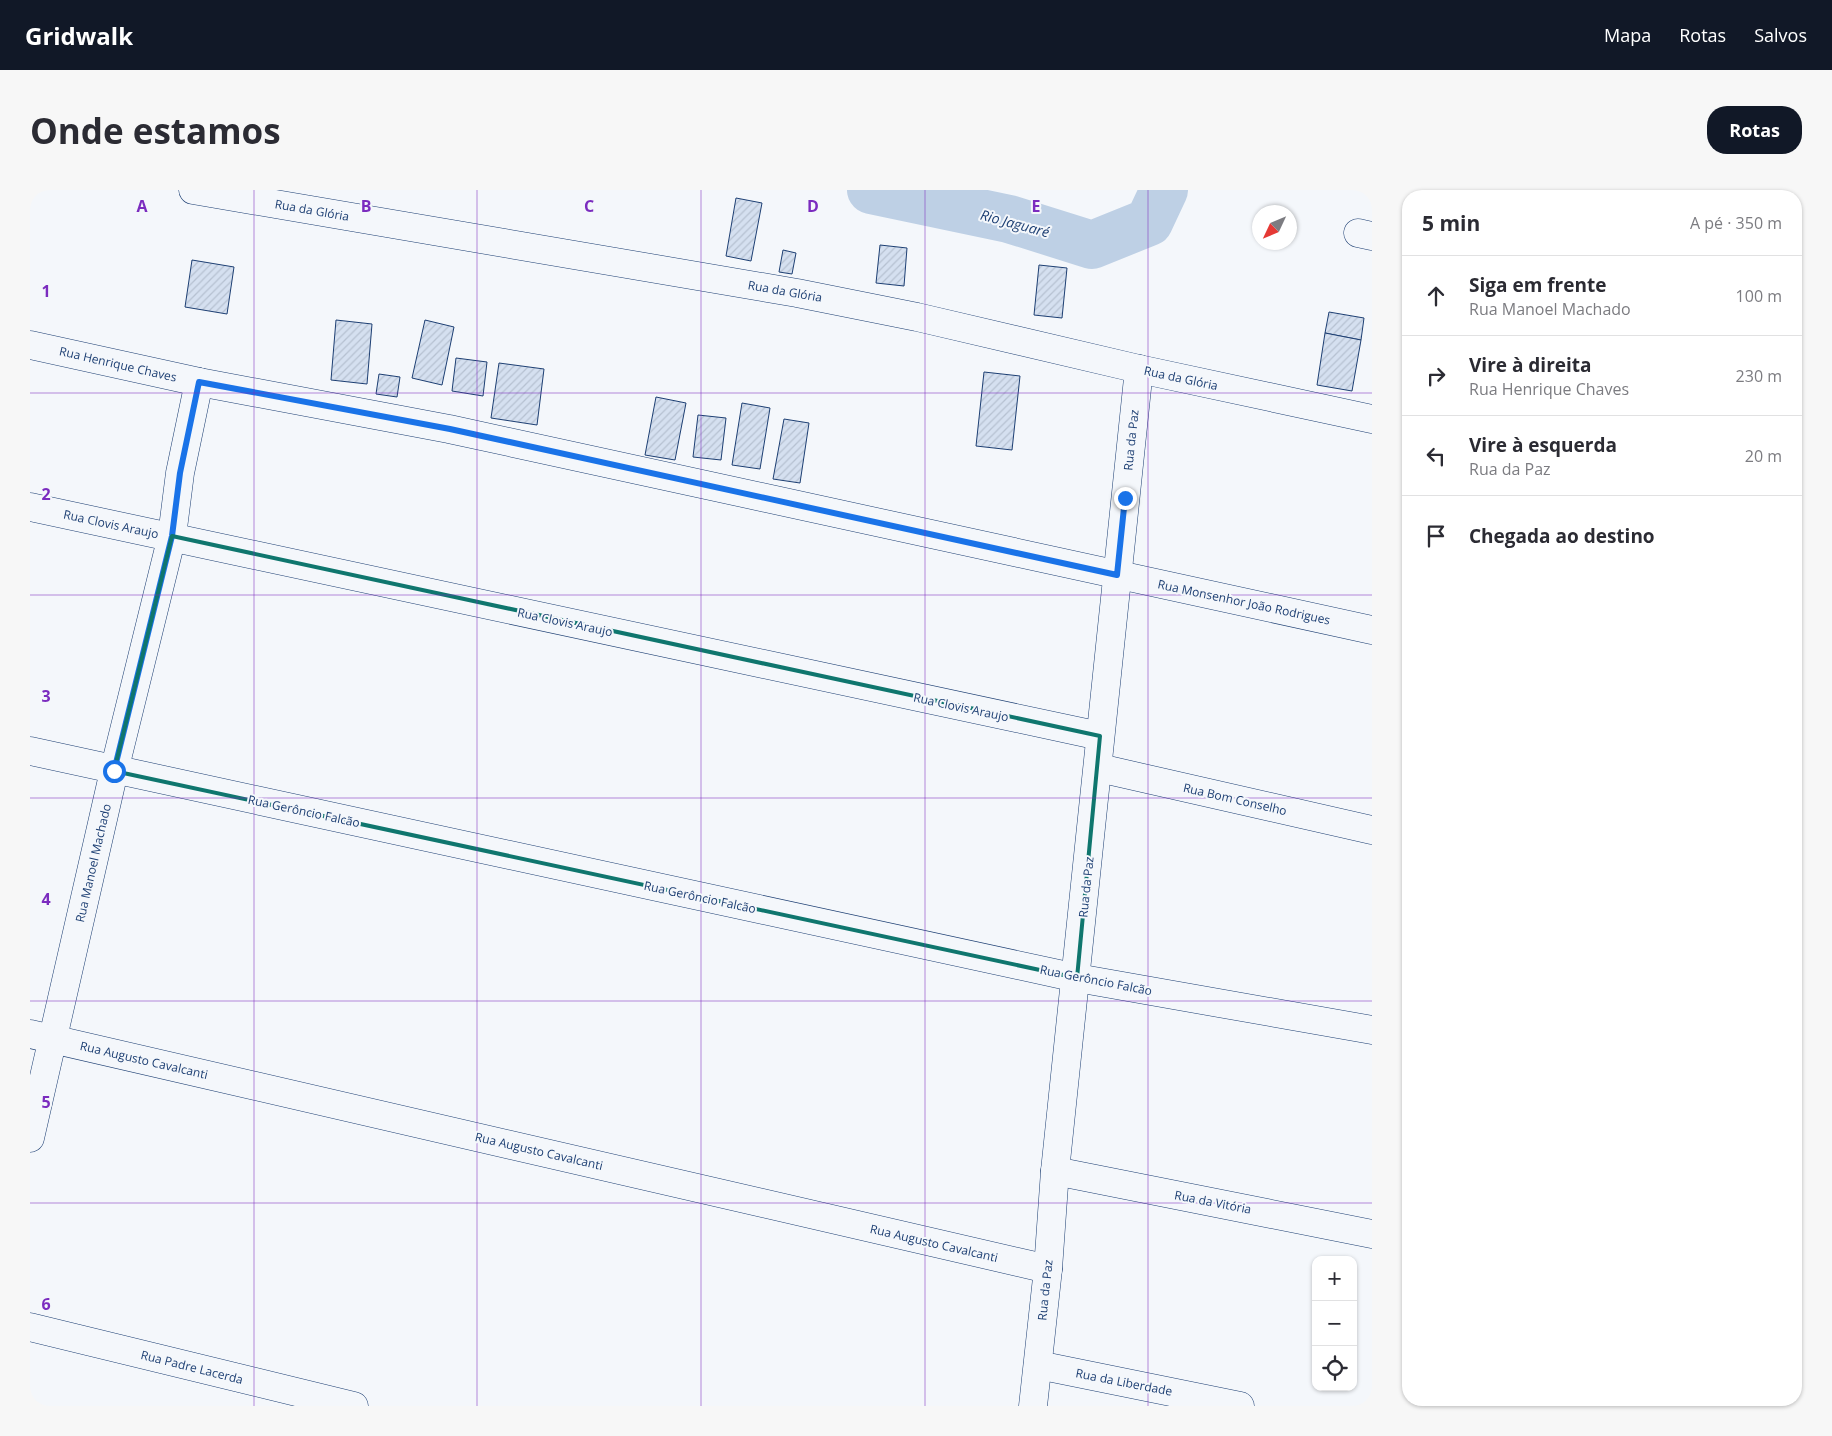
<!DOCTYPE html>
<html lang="pt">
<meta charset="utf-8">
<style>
:root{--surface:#fff;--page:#f7f7f7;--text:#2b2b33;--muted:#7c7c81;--line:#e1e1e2;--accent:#111827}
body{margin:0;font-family:"Open Sans",sans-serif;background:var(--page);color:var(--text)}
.controls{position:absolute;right:15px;bottom:15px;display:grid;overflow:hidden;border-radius:10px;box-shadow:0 1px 4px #0004}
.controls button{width:45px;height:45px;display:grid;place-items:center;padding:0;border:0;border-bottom:1px solid var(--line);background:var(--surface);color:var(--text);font:25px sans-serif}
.compass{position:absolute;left:1222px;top:15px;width:45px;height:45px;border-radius:50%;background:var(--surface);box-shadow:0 1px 4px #0004;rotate:226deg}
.stop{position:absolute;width:15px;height:15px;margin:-11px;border:4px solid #1a73e8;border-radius:50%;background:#fff}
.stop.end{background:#1a73e8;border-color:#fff;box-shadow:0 1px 5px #0008}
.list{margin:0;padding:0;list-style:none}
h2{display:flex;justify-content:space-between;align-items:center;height:65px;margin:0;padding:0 20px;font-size:21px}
h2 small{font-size:16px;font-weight:400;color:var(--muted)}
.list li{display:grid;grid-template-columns:32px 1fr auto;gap:15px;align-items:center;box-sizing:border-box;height:80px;padding:0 20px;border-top:1px solid var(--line)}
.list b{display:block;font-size:19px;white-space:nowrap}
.list p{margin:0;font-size:16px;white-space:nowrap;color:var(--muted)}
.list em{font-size:16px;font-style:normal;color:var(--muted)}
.icon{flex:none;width:28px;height:28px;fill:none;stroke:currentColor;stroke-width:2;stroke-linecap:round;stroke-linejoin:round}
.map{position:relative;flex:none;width:1342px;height:1216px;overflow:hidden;border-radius:20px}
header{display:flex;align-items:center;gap:30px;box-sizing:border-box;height:70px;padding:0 25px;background:var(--accent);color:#fff}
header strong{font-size:24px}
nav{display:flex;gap:28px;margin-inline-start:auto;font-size:18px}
.intro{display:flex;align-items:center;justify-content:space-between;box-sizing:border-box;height:120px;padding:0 30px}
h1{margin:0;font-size:35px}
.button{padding:12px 22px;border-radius:20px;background:var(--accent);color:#fff;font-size:18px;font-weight:700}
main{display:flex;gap:30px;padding:0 30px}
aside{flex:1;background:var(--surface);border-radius:20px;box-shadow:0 1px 4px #0004}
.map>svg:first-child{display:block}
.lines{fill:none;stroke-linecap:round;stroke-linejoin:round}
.river{stroke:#bed0e5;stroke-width:48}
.building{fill:url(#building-hatch);stroke:#1d3f73}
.minor-casing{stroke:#1d3f73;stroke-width:29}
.minor{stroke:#f4f7fb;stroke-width:28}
.route{stroke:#1a73e8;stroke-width:6}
.marked{fill:none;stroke:#0f766e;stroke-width:4;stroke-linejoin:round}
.grid{fill:none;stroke:#7b2cbf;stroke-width:1;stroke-opacity:0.55}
.labels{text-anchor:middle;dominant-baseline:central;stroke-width:4;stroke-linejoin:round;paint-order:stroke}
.street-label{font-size:12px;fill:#1d3f73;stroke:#f4f7fb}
.water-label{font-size:14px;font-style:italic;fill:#1d3f73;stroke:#f4f7fb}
.grid-label{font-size:16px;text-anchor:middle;font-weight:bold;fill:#7b2cbf;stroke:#f4f7fb;stroke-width:4;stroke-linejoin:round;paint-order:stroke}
</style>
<header>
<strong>Gridwalk</strong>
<nav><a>Mapa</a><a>Rotas</a><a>Salvos</a></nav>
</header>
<div class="intro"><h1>Onde estamos</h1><a class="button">Rotas</a></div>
<main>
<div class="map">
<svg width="1342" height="1216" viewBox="0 0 1342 1216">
<defs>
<pattern id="building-hatch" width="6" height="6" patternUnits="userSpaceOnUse" patternTransform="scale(1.25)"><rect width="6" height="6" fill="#d5e0f0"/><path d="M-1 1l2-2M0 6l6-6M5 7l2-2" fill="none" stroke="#b6c1d1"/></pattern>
</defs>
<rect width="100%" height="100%" fill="#f4f7fb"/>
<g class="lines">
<path class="river" d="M 841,0 L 979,29 L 1062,55 L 1119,32 L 1134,0"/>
</g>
<g class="building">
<path d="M 706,8 L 732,13 L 721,71 L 696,66 Z"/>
<path d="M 850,55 L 877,58 L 874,96 L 846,93 Z"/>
<path d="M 753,60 L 766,63 L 762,84 L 749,82 Z"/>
<path d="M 162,70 L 204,77 L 197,124 L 155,117 Z"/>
<path d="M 1009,75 L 1037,78 L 1032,128 L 1004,125 Z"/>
<path d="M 1299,122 L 1334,128 L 1331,150 L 1295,143 Z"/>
<path d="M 306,130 L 342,134 L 337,194 L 301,190 Z"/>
<path d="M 395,130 L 424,137 L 412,195 L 382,188 Z"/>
<path d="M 1295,143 L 1331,150 L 1322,201 L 1287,195 Z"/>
<path d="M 426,168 L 457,172 L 453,206 L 422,201 Z"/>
<path d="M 469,173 L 514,179 L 507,235 L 461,228 Z"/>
<path d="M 954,182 L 990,186 L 982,260 L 946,256 Z"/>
<path d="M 349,184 L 370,187 L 367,207 L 346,204 Z"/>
<path d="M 626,207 L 656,213 L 645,270 L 615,265 Z"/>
<path d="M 712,213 L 740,218 L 730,279 L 702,275 Z"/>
<path d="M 668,225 L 696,228 L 691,270 L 663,267 Z"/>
<path d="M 754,229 L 779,233 L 770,293 L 743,289 Z"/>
</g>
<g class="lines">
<defs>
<g id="minor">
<path d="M 163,0 L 767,103 L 887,127 L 1109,179 L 1342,229"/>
<path d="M 1328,43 L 1342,46"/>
<path d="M 0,155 L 169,192 L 419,239 L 1342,440"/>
<path d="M 0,317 L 1070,546"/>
<path d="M 0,561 L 1047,788 L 1342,840"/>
<path d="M 1069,578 L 1342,640"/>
<path d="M 0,844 L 1018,1079"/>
<path d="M 0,948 L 84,581 L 142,346 L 150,283 L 169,192"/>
<path d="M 1025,981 L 1342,1044"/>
<path d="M 0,1137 L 324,1216"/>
<path d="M 1008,1175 L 1210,1216"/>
<path d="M 1003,1216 L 1018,1079 L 1025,981 L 1109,179"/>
</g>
</defs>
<use href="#minor" class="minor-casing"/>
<use href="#minor" class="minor"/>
</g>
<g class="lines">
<path class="route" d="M 84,581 L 142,346 L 150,283 L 169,192 L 420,239 L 1087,385 L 1095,308"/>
</g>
<path class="marked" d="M 142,346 L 1070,546 L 1047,788 L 84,581 Z"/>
<path class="grid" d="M 224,0 L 224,1216M 447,0 L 447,1216M 671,0 L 671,1216M 895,0 L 895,1216M 1118,0 L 1118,1216M 0,203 L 1342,203M 0,405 L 1342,405M 0,608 L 1342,608M 0,811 L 1342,811M 0,1013 L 1342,1013"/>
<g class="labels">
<g class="street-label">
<text transform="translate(282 20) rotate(10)">Rua da Glória</text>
<text transform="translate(755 101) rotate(10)">Rua da Glória</text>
<text transform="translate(88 174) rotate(13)">Rua Henrique Chaves</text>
<text transform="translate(1151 188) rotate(12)">Rua da Glória</text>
<text transform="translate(1101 250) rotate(-84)">Rua da Paz</text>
<text transform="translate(81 334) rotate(12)">Rua Clovis Araujo</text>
<text transform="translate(1214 412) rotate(12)">Rua Monsenhor João Rodrigues</text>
<text transform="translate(535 432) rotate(12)">Rua Clovis Araujo</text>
<text transform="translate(931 517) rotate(12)">Rua Clovis Araujo</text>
<text transform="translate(1205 609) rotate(13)">Rua Bom Conselho</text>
<text transform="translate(274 621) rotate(12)">Rua Gerôncio Falcão</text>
<text transform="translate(63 673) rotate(-77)">Rua Manoel Machado</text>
<text transform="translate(1056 697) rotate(-84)">Rua da Paz</text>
<text transform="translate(670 707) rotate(12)">Rua Gerôncio Falcão</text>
<text transform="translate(1066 790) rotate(11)">Rua Gerôncio Falcão</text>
<text transform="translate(114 870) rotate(13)">Rua Augusto Cavalcanti</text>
<text transform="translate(509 961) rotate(13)">Rua Augusto Cavalcanti</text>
<text transform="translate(1183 1012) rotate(11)">Rua da Vitória</text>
<text transform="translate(904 1053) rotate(13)">Rua Augusto Cavalcanti</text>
<text transform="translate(1015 1100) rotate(-84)">Rua da Paz</text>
<text transform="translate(162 1177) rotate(14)">Rua Padre Lacerda</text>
<text transform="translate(1094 1192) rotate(11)">Rua da Liberdade</text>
</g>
<g class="water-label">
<text transform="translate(985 33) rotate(15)">Rio Jaguaré</text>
</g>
</g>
<g class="grid-label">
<text x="112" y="22">A</text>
<text x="336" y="22">B</text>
<text x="559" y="22">C</text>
<text x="783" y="22">D</text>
<text x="1006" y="22">E</text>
<text x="16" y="107">1</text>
<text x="16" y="310">2</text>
<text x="16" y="512">3</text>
<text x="16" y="715">4</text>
<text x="16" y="918">5</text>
<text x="16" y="1120">6</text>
</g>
</svg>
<div class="controls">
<button>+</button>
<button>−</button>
<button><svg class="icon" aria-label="locate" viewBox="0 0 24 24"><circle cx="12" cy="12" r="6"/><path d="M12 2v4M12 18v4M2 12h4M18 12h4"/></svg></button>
</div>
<svg class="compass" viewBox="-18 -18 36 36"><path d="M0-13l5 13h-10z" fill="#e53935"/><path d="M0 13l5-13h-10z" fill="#7c7c81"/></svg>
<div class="stop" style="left:84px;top:581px"></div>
<div class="stop end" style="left:1095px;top:308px"></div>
</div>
<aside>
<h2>5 min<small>A pé · 350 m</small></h2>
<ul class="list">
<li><svg class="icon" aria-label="ahead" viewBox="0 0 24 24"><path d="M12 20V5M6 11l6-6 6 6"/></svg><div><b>Siga em frente</b><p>Rua Manoel Machado</p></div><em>100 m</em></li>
<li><svg class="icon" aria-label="right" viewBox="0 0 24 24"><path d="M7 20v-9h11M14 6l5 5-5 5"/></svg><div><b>Vire à direita</b><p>Rua Henrique Chaves</p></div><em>230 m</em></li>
<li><svg class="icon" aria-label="left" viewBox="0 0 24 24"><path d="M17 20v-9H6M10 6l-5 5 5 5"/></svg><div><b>Vire à esquerda</b><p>Rua da Paz</p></div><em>20 m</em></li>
<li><svg class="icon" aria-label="arrive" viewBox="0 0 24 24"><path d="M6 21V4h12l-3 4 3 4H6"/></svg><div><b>Chegada ao destino</b></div></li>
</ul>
</aside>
</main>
